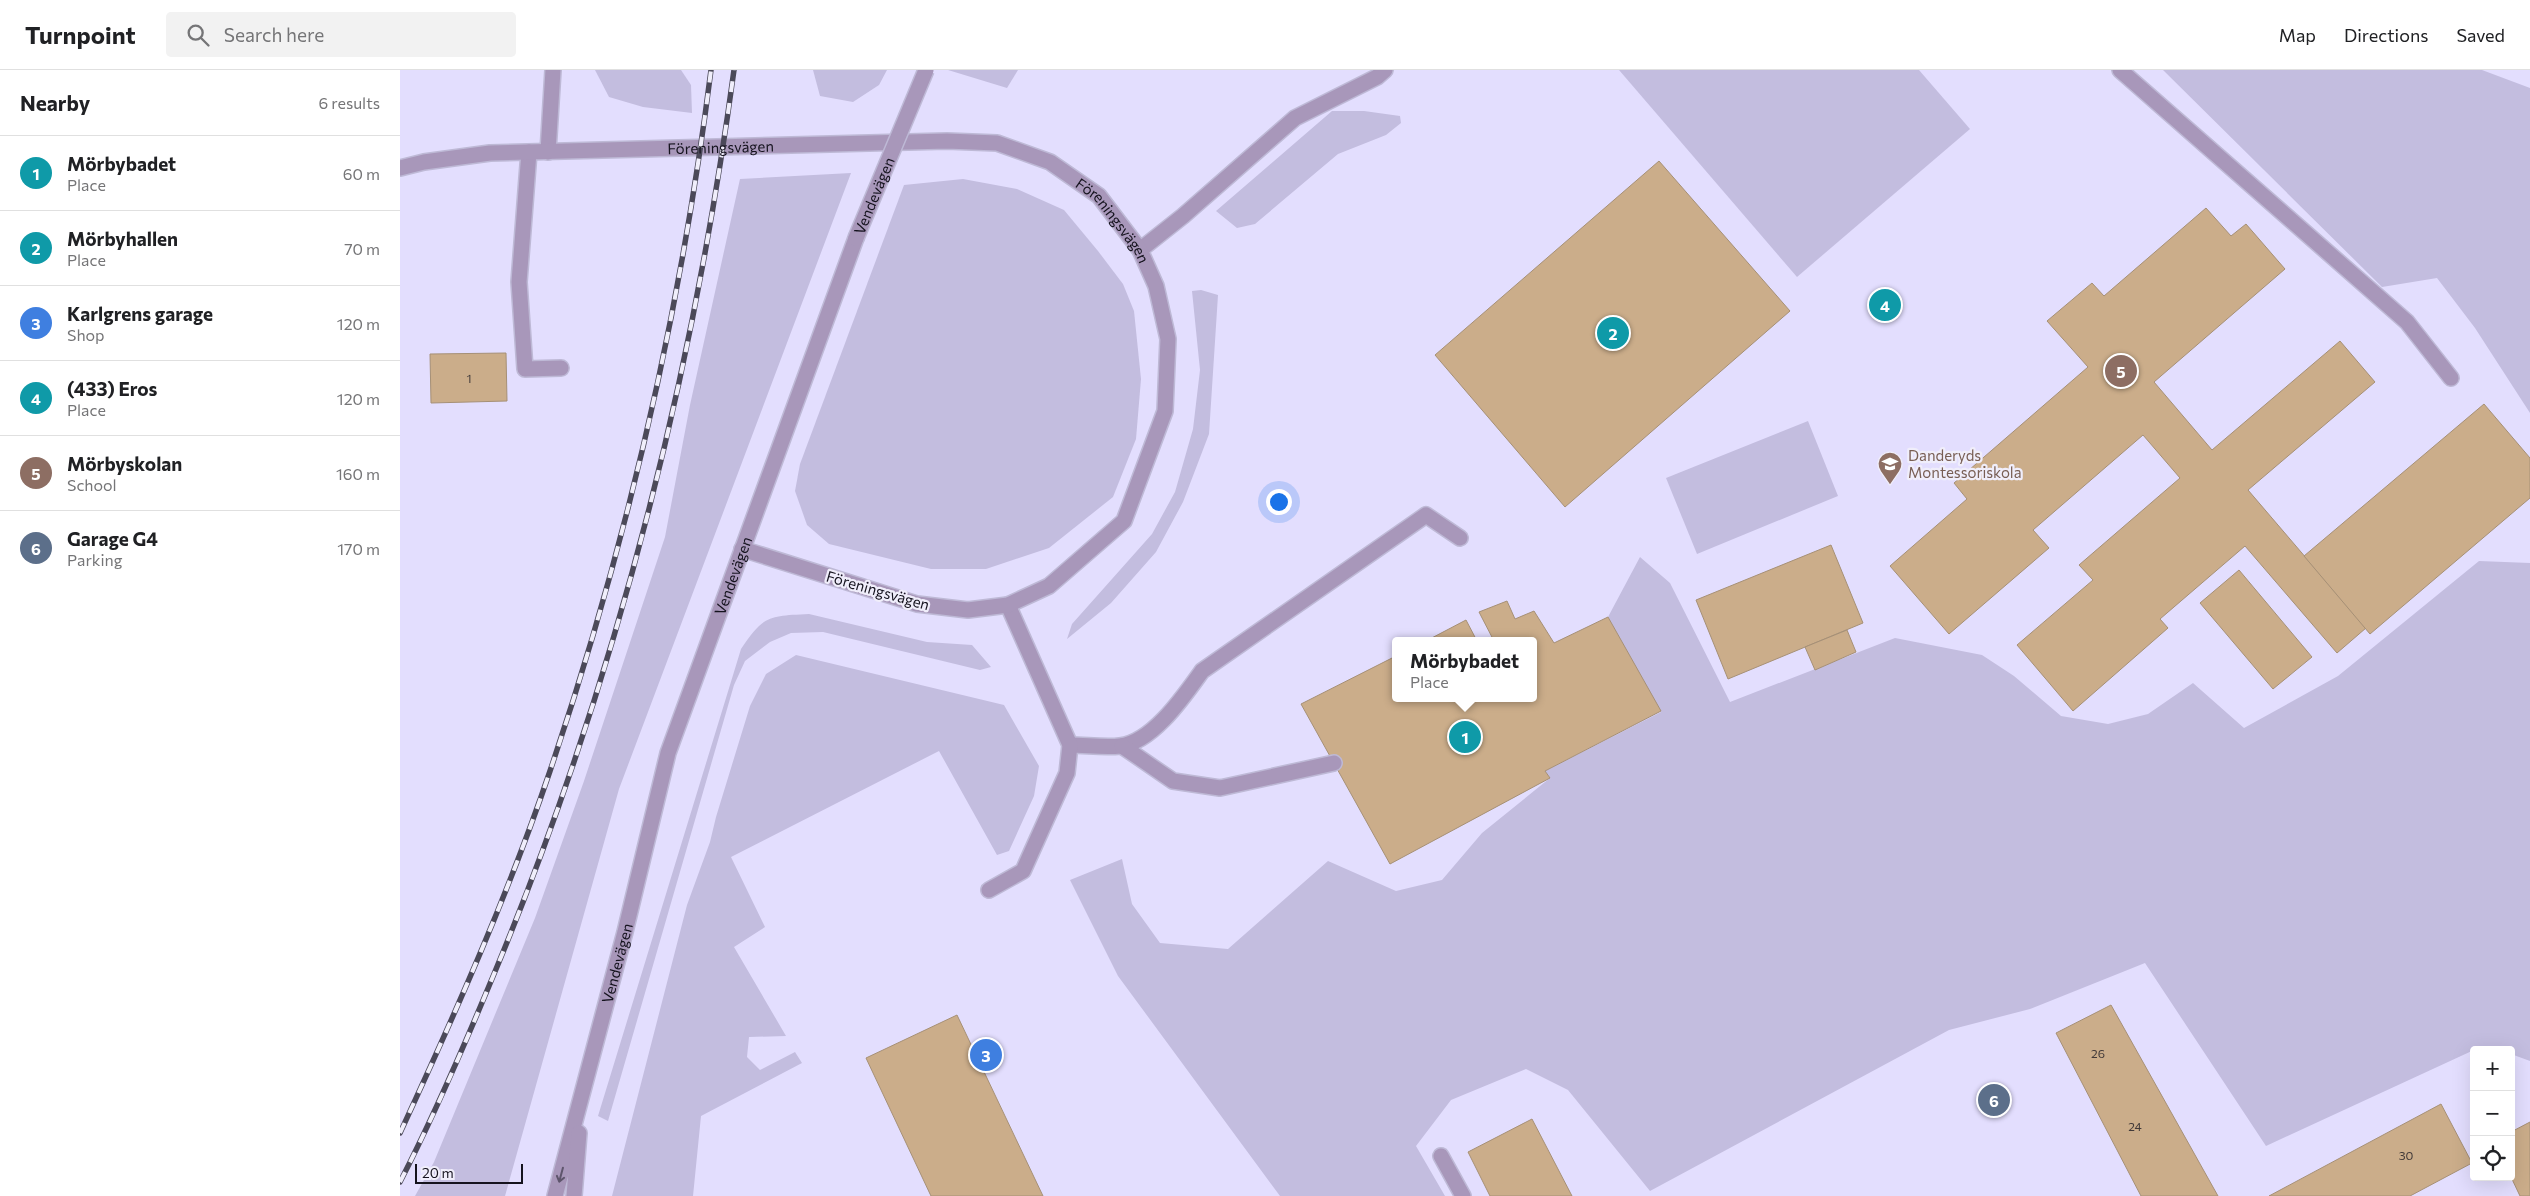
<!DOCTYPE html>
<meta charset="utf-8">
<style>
:root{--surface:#fff;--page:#f2f2f2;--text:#202124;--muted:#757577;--line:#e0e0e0;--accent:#ea580c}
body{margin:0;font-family:Commissioner,sans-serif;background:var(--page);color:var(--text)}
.controls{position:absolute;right:15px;bottom:15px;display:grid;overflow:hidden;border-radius:5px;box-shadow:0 5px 20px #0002}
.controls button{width:45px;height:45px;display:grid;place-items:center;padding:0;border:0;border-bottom:1px solid var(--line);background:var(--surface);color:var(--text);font:25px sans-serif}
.scale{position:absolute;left:15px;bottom:12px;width:108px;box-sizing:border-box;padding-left:5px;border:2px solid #15131e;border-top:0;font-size:14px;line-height:18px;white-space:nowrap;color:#15131e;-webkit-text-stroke:4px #f0eefb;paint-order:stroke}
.you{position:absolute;left:878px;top:431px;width:18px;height:18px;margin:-12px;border:4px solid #fff;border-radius:50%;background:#1a73e8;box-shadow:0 0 0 8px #1a73e833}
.badge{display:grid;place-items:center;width:32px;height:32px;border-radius:50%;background:var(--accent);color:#fff;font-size:16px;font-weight:700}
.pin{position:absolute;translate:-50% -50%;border:2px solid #fff;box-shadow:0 1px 5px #0006}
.popup{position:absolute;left:992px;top:567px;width:145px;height:65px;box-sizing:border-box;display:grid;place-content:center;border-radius:5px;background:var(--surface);filter:drop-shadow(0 1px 4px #0005);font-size:16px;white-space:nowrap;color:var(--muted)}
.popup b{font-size:19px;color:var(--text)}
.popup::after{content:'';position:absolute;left:50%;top:100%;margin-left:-10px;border:10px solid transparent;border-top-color:var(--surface)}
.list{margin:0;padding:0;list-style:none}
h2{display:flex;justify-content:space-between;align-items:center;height:65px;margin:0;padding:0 20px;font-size:21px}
h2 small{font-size:16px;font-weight:400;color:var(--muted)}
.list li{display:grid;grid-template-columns:32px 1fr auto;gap:15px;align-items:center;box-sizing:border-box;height:75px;padding:0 20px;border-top:1px solid var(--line)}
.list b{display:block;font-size:19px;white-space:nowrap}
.list p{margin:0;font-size:16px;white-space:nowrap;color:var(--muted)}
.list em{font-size:16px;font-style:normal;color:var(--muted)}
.icon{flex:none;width:28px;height:28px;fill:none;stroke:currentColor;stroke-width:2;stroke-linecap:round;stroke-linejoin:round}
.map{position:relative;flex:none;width:2130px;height:1126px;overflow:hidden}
header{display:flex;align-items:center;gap:30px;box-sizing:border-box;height:70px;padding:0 25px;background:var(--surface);border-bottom:1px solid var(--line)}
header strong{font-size:24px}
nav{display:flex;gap:28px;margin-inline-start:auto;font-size:18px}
.search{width:350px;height:45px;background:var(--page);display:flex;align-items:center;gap:12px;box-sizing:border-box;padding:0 18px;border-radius:5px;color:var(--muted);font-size:19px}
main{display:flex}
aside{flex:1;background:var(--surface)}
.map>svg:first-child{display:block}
.green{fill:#c3bddf}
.building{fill:#cbad8a;stroke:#a69076}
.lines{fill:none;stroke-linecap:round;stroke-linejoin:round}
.service-casing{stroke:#beb9d6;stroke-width:18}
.minor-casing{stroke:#beb9d6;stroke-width:18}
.tertiary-casing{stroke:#beb9d6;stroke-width:18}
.service{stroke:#a897ba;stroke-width:15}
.minor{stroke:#a897ba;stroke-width:15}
.tertiary{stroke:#a897ba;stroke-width:15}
.rail-casing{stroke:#4b4959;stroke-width:5.5}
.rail{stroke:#f0eefb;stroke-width:4;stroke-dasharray:11;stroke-linecap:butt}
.tertiary-bridge-casing{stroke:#beb9d6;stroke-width:18;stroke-linecap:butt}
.tertiary-bridge{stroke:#a897ba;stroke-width:15}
.oneway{stroke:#5e556c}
.labels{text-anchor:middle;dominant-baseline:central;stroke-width:4.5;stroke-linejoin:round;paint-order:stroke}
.number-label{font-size:12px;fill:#423a39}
.street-label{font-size:15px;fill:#15131e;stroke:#f0eefb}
.education-label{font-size:15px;fill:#785e54;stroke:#f0eefb;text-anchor:start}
</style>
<header>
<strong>Turnpoint</strong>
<div class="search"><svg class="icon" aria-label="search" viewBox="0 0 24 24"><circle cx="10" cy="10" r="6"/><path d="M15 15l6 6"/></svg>Search here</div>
<nav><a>Map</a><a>Directions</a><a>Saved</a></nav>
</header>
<main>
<aside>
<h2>Nearby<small>6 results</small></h2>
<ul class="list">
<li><span class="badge" style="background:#0f9aa8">1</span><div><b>Mörbybadet</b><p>Place</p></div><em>60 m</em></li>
<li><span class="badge" style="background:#0f9aa8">2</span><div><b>Mörbyhallen</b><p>Place</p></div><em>70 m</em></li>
<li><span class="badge" style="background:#3f7fe0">3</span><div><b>Karlgrens garage</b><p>Shop</p></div><em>120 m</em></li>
<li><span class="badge" style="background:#0f9aa8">4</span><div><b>(433) Eros</b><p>Place</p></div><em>120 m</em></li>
<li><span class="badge" style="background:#8d6e63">5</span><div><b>Mörbyskolan</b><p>School</p></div><em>160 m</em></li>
<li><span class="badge" style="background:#5c6f8a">6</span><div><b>Garage G4</b><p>Parking</p></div><em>170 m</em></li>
</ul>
</aside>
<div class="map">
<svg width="2130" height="1126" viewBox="0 0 2130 1126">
<rect width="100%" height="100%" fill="#e3defe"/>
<g class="green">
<path d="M 195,0 L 281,0 L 291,15 L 292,43 L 243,37 L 209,27 Z"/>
<path d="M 413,0 L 487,0 L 479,15 L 453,32 L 420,26 Z"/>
<path d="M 548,0 L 618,0 L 607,18 Z"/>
<path d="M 1219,0 L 1519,0 L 1570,59 L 1397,207 Z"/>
<path d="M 1763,0 L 2082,0 L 2130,18 L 2130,343 L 2075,258 L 2037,208 L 1982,217 Z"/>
<path d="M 932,41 L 964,41 L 1000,46 L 1001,53 L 986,65 L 938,84 L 855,154 L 837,158 L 816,141 Z"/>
<path d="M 451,103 L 219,719 L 105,1126 L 15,1126 L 34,1092 L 135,848 L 184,711 L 265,467 L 290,335 L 340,109 Z"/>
<path d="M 563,109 L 617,119 L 664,140 L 698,181 L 723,214 L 734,241 L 741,309 L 736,369 L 713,427 L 649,478 L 586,499 L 531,499 L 429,474 L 407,455 L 395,421 L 400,394 L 504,115 Z"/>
<path d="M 801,220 L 818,225 L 809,364 L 783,432 L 756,482 L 711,533 L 667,569 L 672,554 L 752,464 L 775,422 L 793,359 L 800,300 L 792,221 Z"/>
<path d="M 1408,351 L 1438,426 L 1297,484 L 1266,408 Z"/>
<path d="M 1240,487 L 1270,513 L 1330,632 L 1495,568 L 1582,585 L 1614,606 L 1661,646 L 1708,654 L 1748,644 L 1793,613 L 1844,658 L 1938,606 L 2079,491 L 2130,493 L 2130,991 L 2111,984 L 2111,980 L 2099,980 L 2087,976 L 2074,980 L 1866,1076 L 1745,893 L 1630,939 L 1549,960 L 1250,1121 L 1168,1020 L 1126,999 L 1051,1030 L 1016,1076 L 1045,1126 L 880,1126 L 718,906 L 670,810 L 722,789 L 732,834 L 760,873 L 828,879 L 928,791 L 996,821 L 1042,810 L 1082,763 L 1150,708 L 1145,701 L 1261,642 L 1208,547 Z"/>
<path d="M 409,544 L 527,572 L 572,575 L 591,597 L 580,600 L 423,562 L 391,563 L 370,572 L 345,591 L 334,615 L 208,1051 L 198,1046 L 341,579 C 364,545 369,546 409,544 Z"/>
<path d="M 396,585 L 604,635 L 639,696 L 634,726 L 609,781 L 597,785 L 539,681 L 331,787 L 365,857 L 334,877 L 386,966 L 349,967 L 347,987 L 360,1000 L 395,982 L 402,993 L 301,1046 L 293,1126 L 212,1126 L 287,835 L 310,772 L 316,747 L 350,636 L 366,604 Z"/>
</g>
<g class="building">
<path d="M 1259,91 L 1390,241 L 1165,437 L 1035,285 Z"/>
<path d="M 1806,138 L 1831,166 L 1846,154 L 1885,199 L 1754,312 L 1812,380 L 1940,271 L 1975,312 L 1848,420 L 1966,558 L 1937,583 L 1845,476 L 1760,549 L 1768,558 L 1673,641 L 1617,575 L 1693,510 L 1679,495 L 1780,408 L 1743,365 L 1633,460 L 1649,478 L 1549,564 L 1490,496 L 1567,429 L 1554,413 L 1688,297 L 1647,251 L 1692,213 L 1704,226 Z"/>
<path d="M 106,283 L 107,331 L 31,333 L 30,284 Z"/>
<path d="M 2084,334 L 2130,388 L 2130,428 L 1970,564 L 1904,486 Z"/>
<path d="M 1431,475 L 1463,553 L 1328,609 L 1296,530 Z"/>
<path d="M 1839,500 L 1912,587 L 1873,619 L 1800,533 Z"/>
<path d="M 1107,531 L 1115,549 L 1134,541 L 1154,573 L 1208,547 L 1261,641 L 1145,701 L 1150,708 L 990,794 L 901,634 L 996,586 L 996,628 L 1134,628 L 1134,571 L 1094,571 L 1079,542 Z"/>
<path d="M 1066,550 L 1077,571 L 1026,571 Z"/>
<path d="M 1447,560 L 1456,582 L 1415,600 L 1405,577 Z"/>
<path d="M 1711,935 L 1818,1126 L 1741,1126 L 1656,963 Z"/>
<path d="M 557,945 L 643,1126 L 531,1126 L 466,988 Z"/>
<path d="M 2041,1034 L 2072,1093 L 2010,1126 L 1869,1126 Z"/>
<path d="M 1132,1049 L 1172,1126 L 1090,1126 L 1068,1082 Z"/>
<path d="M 2130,1052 L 2130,1126 L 2120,1126 L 2111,1107 L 2111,1062 Z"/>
</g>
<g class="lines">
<defs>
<g id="service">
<path d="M 1720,0 L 2007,252 L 2051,308"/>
<path d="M 129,82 L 119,212 L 125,299 L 161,298"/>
<path d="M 740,180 L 783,146 L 895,48 L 977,7 L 985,0"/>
<path d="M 670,675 C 686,675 704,678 720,676 C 753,672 784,626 802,601 L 1026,445 L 1060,468"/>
<path d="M 722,676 L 773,711 L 820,718 L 934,693"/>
<path d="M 589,820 L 623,801 L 667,703 L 670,675 L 608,535"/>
</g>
<g id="minor">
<path d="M 148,82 L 153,0"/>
<path id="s1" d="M 0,98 L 24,92 L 90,83 L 547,71 L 597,73 L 650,92 L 699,126 L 740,180 L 756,216 L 768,269 L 765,341 L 724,451 L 649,516 L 608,535 L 568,540 L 517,534 L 342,479"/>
<path d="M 1041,1086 L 1063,1126"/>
</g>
<g id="tertiary">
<path id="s2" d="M 155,1126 L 225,862 L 268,683 L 456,168"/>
<path d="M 174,1126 L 179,1063"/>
</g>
</defs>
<use href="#service" class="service-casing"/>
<use href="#minor" class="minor-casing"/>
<use href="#tertiary" class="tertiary-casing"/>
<use href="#service" class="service"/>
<use href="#minor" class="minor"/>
<use href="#tertiary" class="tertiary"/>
<defs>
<g id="rail">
<path d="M 0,1063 C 55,944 108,825 150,701 C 227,474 281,239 311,0"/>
<path d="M 0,1112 C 35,1044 65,974 94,904 C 215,614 292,311 334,0"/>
</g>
</defs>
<use href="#rail" class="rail-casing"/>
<use href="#rail" class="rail"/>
<defs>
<g id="tertiary-bridge">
<path id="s3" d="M 456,168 L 526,0"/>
</g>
</defs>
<use href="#tertiary-bridge" class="tertiary-bridge-casing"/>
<use href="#tertiary-bridge" class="tertiary-bridge"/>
</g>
<defs><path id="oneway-shaft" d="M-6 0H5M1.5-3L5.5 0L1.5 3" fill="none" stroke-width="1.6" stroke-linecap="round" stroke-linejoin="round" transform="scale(1.25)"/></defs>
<use class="oneway" href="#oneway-shaft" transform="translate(161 1105) rotate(105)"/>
<defs>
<symbol id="school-pin" viewBox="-11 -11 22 30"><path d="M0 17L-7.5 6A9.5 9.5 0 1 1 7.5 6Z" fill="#8d6e63" stroke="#f0eefb"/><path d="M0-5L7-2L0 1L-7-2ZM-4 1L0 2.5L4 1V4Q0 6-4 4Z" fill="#fff"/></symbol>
</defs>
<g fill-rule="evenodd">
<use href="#school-pin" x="1476" y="380" width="28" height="38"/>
</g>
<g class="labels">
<g class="number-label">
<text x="69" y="308">1</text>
<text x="1698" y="983">26</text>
<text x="1735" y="1056">24</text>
<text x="2006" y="1085">30</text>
</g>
<g class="street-label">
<text stroke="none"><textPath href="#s1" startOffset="322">Föreningsvägen</textPath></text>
<text stroke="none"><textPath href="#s3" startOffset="46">Vendevägen</textPath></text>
<text stroke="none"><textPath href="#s1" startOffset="742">Föreningsvägen</textPath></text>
<text stroke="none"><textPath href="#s2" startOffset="646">Vendevägen</textPath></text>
<text transform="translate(478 520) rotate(16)">Föreningsvägen</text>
<text stroke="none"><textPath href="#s2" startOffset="241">Vendevägen</textPath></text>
</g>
<g class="education-label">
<text x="1508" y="385">Danderyds<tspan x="1508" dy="17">Montessoriskola</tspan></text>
</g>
</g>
</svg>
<div class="controls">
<button>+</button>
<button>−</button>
<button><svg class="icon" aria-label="locate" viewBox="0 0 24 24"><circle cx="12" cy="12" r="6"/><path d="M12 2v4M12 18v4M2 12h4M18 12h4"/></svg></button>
</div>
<div class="scale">20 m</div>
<div class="you"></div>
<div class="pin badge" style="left:1065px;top:667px;background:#0f9aa8">1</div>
<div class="popup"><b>Mörbybadet</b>Place</div>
<div class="pin badge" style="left:1213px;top:263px;background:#0f9aa8">2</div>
<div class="pin badge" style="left:586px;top:985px;background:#3f7fe0">3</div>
<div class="pin badge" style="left:1485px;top:235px;background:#0f9aa8">4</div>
<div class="pin badge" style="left:1721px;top:301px;background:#8d6e63">5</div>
<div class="pin badge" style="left:1594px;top:1030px;background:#5c6f8a">6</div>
</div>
</main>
